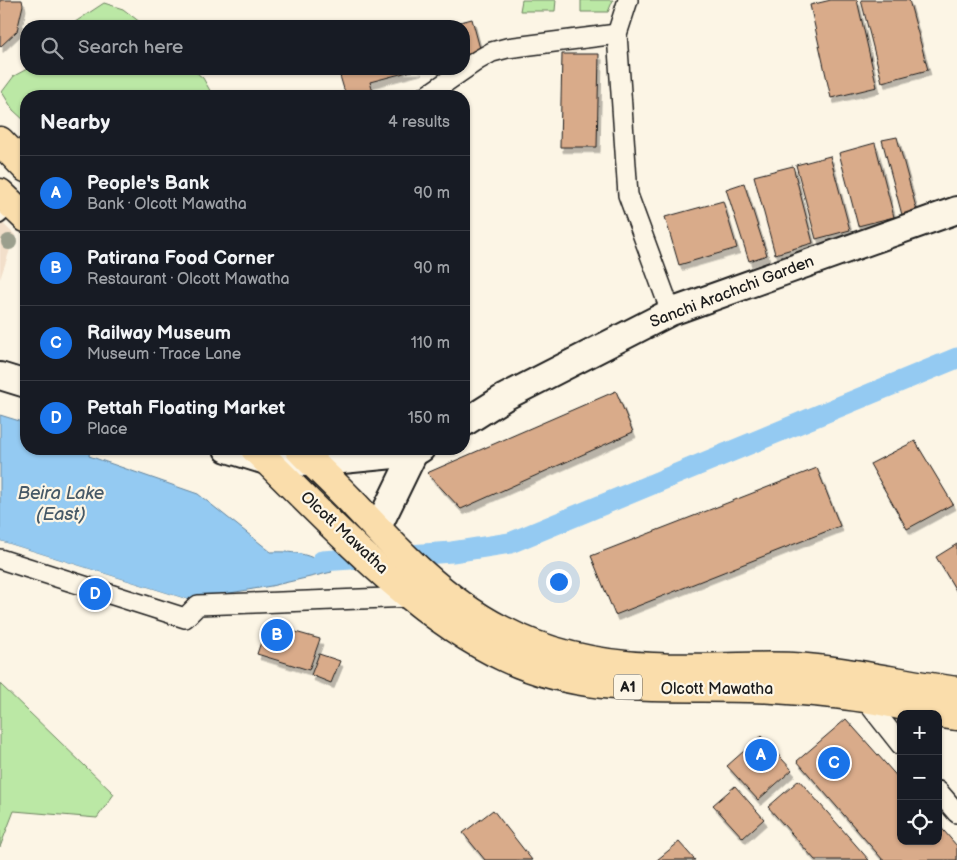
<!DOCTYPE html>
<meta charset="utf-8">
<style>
:root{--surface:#171b24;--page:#242831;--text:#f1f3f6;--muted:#9ea1a6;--line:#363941;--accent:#1a73e8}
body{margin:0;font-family:"Balsamiq Sans",sans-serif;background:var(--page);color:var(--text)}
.controls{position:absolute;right:15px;bottom:15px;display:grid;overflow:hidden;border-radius:10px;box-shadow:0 1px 4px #0004}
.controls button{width:45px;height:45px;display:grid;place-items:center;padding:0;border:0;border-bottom:1px solid var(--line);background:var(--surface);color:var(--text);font:25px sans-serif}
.you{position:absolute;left:558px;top:581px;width:18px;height:18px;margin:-12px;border:4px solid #fff;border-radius:50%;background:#1a73e8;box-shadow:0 0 0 8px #1a73e833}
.badge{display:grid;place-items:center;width:32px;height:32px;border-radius:50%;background:var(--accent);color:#fff;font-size:16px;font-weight:700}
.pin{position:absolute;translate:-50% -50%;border:2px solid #fff;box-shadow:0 1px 5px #0006}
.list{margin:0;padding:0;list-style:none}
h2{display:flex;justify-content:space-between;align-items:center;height:65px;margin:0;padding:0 20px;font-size:21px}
h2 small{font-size:16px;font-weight:400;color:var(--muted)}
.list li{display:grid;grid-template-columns:32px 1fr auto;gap:15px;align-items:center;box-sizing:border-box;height:75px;padding:0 20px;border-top:1px solid var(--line)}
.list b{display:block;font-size:19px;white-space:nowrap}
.list p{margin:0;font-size:16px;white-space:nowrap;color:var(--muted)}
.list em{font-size:16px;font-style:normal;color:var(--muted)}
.icon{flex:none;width:28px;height:28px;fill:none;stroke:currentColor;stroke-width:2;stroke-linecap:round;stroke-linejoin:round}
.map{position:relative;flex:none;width:957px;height:860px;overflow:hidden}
.search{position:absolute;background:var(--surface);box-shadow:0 1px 4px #0004;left:20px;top:20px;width:450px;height:55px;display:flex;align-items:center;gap:12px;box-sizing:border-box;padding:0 18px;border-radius:20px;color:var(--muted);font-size:19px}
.panel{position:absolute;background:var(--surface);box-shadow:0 1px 4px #0004;left:20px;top:90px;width:450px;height:365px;border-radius:20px}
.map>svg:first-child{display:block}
.built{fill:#f2dfca}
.green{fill:#bbe8a5;stroke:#6c8260}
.water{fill:#94caf2;stroke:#64849c}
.pier{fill:#fcf5e5}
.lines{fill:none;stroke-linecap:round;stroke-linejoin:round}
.canal{stroke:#94caf2;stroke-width:21}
.building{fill:#d9ab8a;stroke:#1c1c1c;filter:url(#shadow)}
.lane-casing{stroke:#1c1c1c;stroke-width:14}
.street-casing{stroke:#1c1c1c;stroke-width:22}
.secondary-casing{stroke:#1c1c1c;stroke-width:30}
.highway-casing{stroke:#1c1c1c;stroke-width:31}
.lane{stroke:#fcf5e5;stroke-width:10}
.street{stroke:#fcf5e5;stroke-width:19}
.secondary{stroke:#fcf5e5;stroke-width:26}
.highway{stroke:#faddab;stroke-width:28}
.tree{fill:#9b9f8d}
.labels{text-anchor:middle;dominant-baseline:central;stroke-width:4.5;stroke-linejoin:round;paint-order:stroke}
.shield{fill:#fcf5e5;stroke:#5f5d58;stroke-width:1}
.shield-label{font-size:15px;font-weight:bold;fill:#1c1c1c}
.street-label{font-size:16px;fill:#1c1c1c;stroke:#fcf5e5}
.water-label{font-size:18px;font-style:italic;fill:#465967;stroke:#fcf5e5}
</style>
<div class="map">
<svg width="957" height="860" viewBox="0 0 957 860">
<defs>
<filter id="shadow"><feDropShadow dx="3" dy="5.5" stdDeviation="0" flood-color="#0004"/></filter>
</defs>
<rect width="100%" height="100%" fill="#fcf5e5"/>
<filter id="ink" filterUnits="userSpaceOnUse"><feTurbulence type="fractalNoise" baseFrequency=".02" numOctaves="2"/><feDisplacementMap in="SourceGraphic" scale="10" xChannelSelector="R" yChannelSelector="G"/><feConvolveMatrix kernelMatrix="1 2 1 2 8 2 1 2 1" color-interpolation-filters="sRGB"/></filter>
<g filter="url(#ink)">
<path class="built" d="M 0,221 L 15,235 L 0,279 Z"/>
<g class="green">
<path d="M 522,0 L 556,0 L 555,11 L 520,11 Z"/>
<path d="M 581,0 L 613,0 L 608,12 L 581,12 Z"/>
<path d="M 104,3 L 123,9 L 145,26 L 69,26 Z"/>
<path d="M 27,69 L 192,69 L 203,78 L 213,96 L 26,96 L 26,122 L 13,110 L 2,92 L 14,76 Z"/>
<path d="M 0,684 L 114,794 L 97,818 L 14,811 L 0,847 Z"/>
</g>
<path class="water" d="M 0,415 L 26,423 L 26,449 L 90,449 L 89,456 L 198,494 L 271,552 C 295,551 316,554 332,572 L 271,586 L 189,600 L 0,541 Z"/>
<path class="pier" d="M 0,541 L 189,600 L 188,603 L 0,544 Z"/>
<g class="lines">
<path class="canal" d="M 322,561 L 452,552 L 510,543 L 957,358"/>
</g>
<g class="building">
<path d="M 0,0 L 22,0 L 23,5 L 17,31 L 0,47 Z"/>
<path d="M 831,0 L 857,0 L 877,87 L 831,98 L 810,5 Z"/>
<path d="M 861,0 L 909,0 L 928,70 L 882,82 Z"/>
<path d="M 472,19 L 481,52 L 464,57 L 464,26 L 445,26 Z"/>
<path d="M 562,54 L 599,54 L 597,147 L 560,147 Z"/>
<path d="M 338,69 L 419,69 L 370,82 L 373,92 L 355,96 L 346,96 Z"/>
<path d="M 897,137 L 917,211 L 902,215 L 882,140 Z"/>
<path d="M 875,143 L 894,217 L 858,226 L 839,153 Z"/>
<path d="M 830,156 L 850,230 L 816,239 L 796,165 Z"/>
<path d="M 793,166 L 813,243 L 775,254 L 754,176 Z"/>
<path d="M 744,183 L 767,255 L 749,261 L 726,189 Z"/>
<path d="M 723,201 L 737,248 L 679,265 L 665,217 Z"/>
<path d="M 616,391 L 633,432 L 461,509 L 427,473 Z"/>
<path d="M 915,441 L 953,504 L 907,529 L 870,464 Z"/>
<path d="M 817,468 L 840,526 L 615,615 L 591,556 Z"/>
<path d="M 957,544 L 957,592 L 936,557 Z"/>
<path d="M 267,624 L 320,639 L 309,670 L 257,654 Z"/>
<path d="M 319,654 L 340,661 L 331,683 L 311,675 Z"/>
<path d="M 846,719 L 901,781 L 901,841 L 938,841 L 938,824 L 957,846 L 957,860 L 883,860 L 797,761 Z"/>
<path d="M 761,736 L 792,770 L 758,800 L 727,766 Z"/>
<path d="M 799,780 L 869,860 L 815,860 L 768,807 Z"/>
<path d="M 735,786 L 764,819 L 743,838 L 713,805 Z"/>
<path d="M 493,810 L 532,860 L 485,860 L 463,833 Z"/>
<path d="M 679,842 L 695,860 L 657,860 Z"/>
</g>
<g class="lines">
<defs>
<path id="lane" d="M 0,218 L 13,207"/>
<g id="street">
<path d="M 628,0 L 617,34 L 628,195 L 671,312"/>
<path d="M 426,96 L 478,60 L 492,52 L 507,48 L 617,34"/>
<path d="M 0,559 L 185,618 L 198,605 L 413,597"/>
<path d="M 864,698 L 901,745"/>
<path d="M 938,791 L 957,813"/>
</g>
<g id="secondary">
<path d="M 0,376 L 26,384"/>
<path d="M 464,423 L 505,397 L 671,312 L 957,210"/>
<path d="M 227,449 L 269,462 L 312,463 L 414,453 L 421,449"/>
<path d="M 377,529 L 414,453"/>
</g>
<g id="highway">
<path d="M 0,141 L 26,168"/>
<path d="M 0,193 L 26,218"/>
<path d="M 255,449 C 328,520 413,615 506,658 C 594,699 681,683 774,689 C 804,691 834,693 864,698 C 895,703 926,712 957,716"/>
<path d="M 299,449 C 316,467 335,484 352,502 C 396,549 442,599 500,629 C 547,654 601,665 653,667 C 700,670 746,665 793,667 C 848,670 902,684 957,691"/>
</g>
</defs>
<use href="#lane" class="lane-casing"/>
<use href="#street" class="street-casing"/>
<use href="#secondary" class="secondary-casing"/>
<use href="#highway" class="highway-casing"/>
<use href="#lane" class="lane"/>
<use href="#street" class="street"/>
<use href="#secondary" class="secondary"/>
<use href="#highway" class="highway"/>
</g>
<circle class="tree" cx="9" cy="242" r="8"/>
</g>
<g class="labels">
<rect class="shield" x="614" y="674.5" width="28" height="25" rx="4"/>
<g class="shield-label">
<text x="628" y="687">A1</text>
</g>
<g class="street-label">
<text transform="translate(732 292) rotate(-21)">Sanchi Arachchi Garden</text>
<text transform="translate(344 533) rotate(43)">Olcott Mawatha</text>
<text x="717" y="689">Olcott Mawatha</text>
</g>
<g class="water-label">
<text x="61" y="493">Beira Lake<tspan x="61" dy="21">(East)</tspan></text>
</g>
</g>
</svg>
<div class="controls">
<button>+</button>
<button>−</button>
<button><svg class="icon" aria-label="locate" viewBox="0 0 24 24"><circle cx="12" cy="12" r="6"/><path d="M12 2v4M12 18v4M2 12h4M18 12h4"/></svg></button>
</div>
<div class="you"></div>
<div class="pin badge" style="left:761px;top:755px">A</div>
<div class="pin badge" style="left:277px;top:635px">B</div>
<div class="pin badge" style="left:834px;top:763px">C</div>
<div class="pin badge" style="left:95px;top:594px">D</div>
<div class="search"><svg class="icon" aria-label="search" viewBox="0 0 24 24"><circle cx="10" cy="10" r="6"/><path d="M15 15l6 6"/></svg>Search here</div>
<section class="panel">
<h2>Nearby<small>4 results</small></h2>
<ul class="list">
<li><span class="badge">A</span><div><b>People's Bank</b><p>Bank · Olcott Mawatha</p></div><em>90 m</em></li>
<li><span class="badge">B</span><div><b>Patirana Food Corner</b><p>Restaurant · Olcott Mawatha</p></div><em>90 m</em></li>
<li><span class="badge">C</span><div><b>Railway Museum</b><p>Museum · Trace Lane</p></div><em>110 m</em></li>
<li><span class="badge">D</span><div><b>Pettah Floating Market</b><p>Place</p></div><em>150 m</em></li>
</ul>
</section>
</div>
